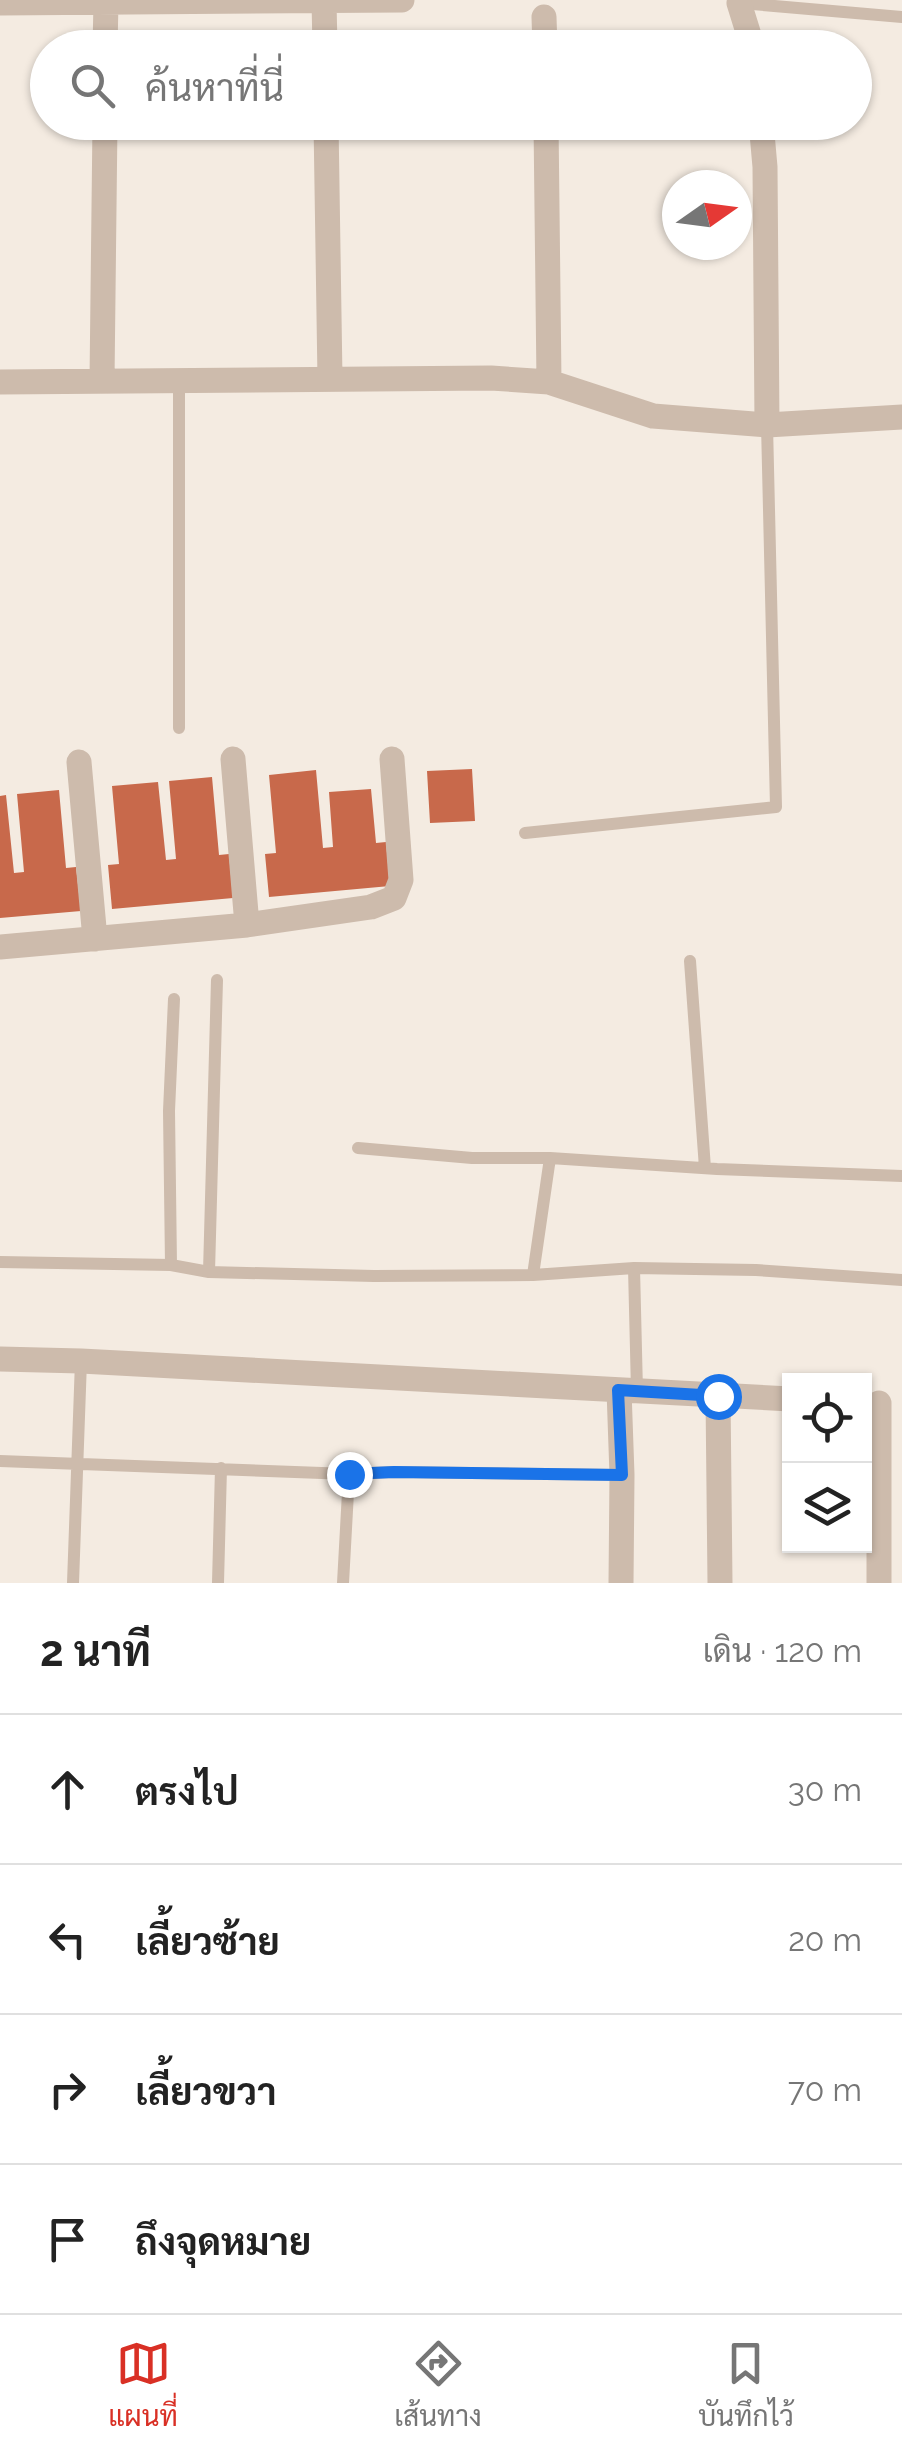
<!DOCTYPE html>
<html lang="th">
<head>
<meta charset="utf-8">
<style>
	body { margin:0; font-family:Raleway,Sarabun,sans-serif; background:#f6f6f6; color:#222 }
	.controls { position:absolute; right:30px; bottom:30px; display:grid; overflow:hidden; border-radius:0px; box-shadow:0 2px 8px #0004 }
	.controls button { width:90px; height:90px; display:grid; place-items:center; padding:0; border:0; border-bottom:2px solid #e0e0e0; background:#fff; color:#222; font:50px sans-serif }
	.compass { position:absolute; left:662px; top:170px; width:90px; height:90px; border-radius:50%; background:#fff; box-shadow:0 2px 8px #0004; rotate:76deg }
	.stop { position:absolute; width:30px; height:30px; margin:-22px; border:8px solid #1a73e8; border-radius:50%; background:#fff }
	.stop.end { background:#1a73e8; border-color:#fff; box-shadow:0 2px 10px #0008 }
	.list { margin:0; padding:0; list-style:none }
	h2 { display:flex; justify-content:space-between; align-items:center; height:130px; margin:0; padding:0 40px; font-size:42px }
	h2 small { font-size:32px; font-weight:400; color:#767676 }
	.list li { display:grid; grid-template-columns:65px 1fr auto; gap:30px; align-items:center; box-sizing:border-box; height:150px; padding:0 40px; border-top:2px solid #e0e0e0 }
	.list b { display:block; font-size:38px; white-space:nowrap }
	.list em { font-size:32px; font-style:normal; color:#767676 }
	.icon { flex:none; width:55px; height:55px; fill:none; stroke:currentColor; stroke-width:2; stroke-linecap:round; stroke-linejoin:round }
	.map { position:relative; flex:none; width:902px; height:1583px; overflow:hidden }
	.search { position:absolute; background:#fff; box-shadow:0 2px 8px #0004; left:30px; right:30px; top:30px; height:110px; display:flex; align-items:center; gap:25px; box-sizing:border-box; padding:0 35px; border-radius:55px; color:#767676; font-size:38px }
	.sheet { height:730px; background:#fff }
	nav { display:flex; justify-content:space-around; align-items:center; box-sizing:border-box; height:140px; border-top:2px solid #e0e0e0; background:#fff; font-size:28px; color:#767676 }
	nav a { display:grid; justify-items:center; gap:5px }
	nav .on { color:#d93025 }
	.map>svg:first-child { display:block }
	.building { fill:#c8694b }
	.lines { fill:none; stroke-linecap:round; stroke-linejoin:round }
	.lane { stroke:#cdbbac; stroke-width:12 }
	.street { stroke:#cdbbac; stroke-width:25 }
	.route { stroke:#1a73e8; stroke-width:12 }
</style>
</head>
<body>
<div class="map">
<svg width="902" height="1583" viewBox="0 0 902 1583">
	<rect width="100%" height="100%" fill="#f4ebe1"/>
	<path class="building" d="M472,769L475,821L430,823L427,771Z
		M316,770L323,848L333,847L329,792L371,789L376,843L386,842L390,886L269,897L265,854L276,853L269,775Z
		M212,777L219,855L229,854L233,898L112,909L108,865L119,864L112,786L158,782L166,860L176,859L169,781Z
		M59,790L66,868L76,867L81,911L0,918V796L6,795L14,873L24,872L17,794Z"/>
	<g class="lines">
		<path class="lane" d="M740,3L902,17
			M179,728V381
			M525,833L776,807L767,425
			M690,961L705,1168
			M358,1148L472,1158H550
			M0,1262L171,1265L209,1272L374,1276L533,1275L634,1268L756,1270L902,1280
			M171,1265L169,1111L174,999
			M634,1268L637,1391
			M209,1272L217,980
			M533,1275L550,1158L717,1169L902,1176
			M0,1461L349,1474L394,1472L622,1475
			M73,1583L81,1361
			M218,1583L221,1468
			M343,1583L349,1474"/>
		<path class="street" d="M324,1L325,48
			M0,3L402,0
			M739,3L753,48
			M544,17L545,48
			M105,48L106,2
			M326,122L330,379
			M546,122L549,382
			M761,122L765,167L767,425
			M102,381L105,122
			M0,382L491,378L549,382L653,416L767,425L902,417
			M233,759L247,925
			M79,762L95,939
			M0,947L247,925L371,907L394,898L401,880L392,759
			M0,1359L81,1361L790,1399
			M619,1390L622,1475L621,1583
			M718,1396L720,1583
			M879,1583V1403"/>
	</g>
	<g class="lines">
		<path class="route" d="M349,1474L394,1472L622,1475L618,1390L718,1396"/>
	</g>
</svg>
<div class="controls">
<button><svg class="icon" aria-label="locate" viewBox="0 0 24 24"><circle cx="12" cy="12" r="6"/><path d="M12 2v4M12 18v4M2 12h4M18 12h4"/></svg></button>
<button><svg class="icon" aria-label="layers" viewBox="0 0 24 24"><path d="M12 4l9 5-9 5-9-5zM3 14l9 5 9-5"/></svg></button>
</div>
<svg class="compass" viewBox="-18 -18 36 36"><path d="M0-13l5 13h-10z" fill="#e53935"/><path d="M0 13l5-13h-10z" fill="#767676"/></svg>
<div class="stop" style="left:718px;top:1396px"></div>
<div class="stop end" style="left:349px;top:1474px"></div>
<div class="search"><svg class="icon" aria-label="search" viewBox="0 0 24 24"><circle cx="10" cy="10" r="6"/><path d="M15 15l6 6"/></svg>ค้นหาที่นี่</div>
</div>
<section class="sheet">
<h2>2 นาที<small>เดิน · 120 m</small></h2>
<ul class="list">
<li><svg class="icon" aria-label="ahead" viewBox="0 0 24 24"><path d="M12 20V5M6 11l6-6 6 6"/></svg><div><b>ตรงไป</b></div><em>30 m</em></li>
<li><svg class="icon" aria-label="left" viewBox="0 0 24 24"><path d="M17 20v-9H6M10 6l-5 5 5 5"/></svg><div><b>เลี้ยวซ้าย</b></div><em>20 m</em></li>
<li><svg class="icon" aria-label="right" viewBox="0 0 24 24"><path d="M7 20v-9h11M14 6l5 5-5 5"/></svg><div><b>เลี้ยวขวา</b></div><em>70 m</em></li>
<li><svg class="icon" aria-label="arrive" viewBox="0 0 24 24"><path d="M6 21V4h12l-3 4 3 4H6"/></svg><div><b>ถึงจุดหมาย</b></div></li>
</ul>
</section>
<nav>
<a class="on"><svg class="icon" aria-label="map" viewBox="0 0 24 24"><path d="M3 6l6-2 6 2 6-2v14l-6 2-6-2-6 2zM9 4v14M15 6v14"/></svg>แผนที่</a>
<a><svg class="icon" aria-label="directions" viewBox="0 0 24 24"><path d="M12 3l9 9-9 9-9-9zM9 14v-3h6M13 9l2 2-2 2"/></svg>เส้นทาง</a>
<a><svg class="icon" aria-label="saved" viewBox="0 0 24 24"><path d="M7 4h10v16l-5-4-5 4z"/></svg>บันทึกไว้</a>
</nav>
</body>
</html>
